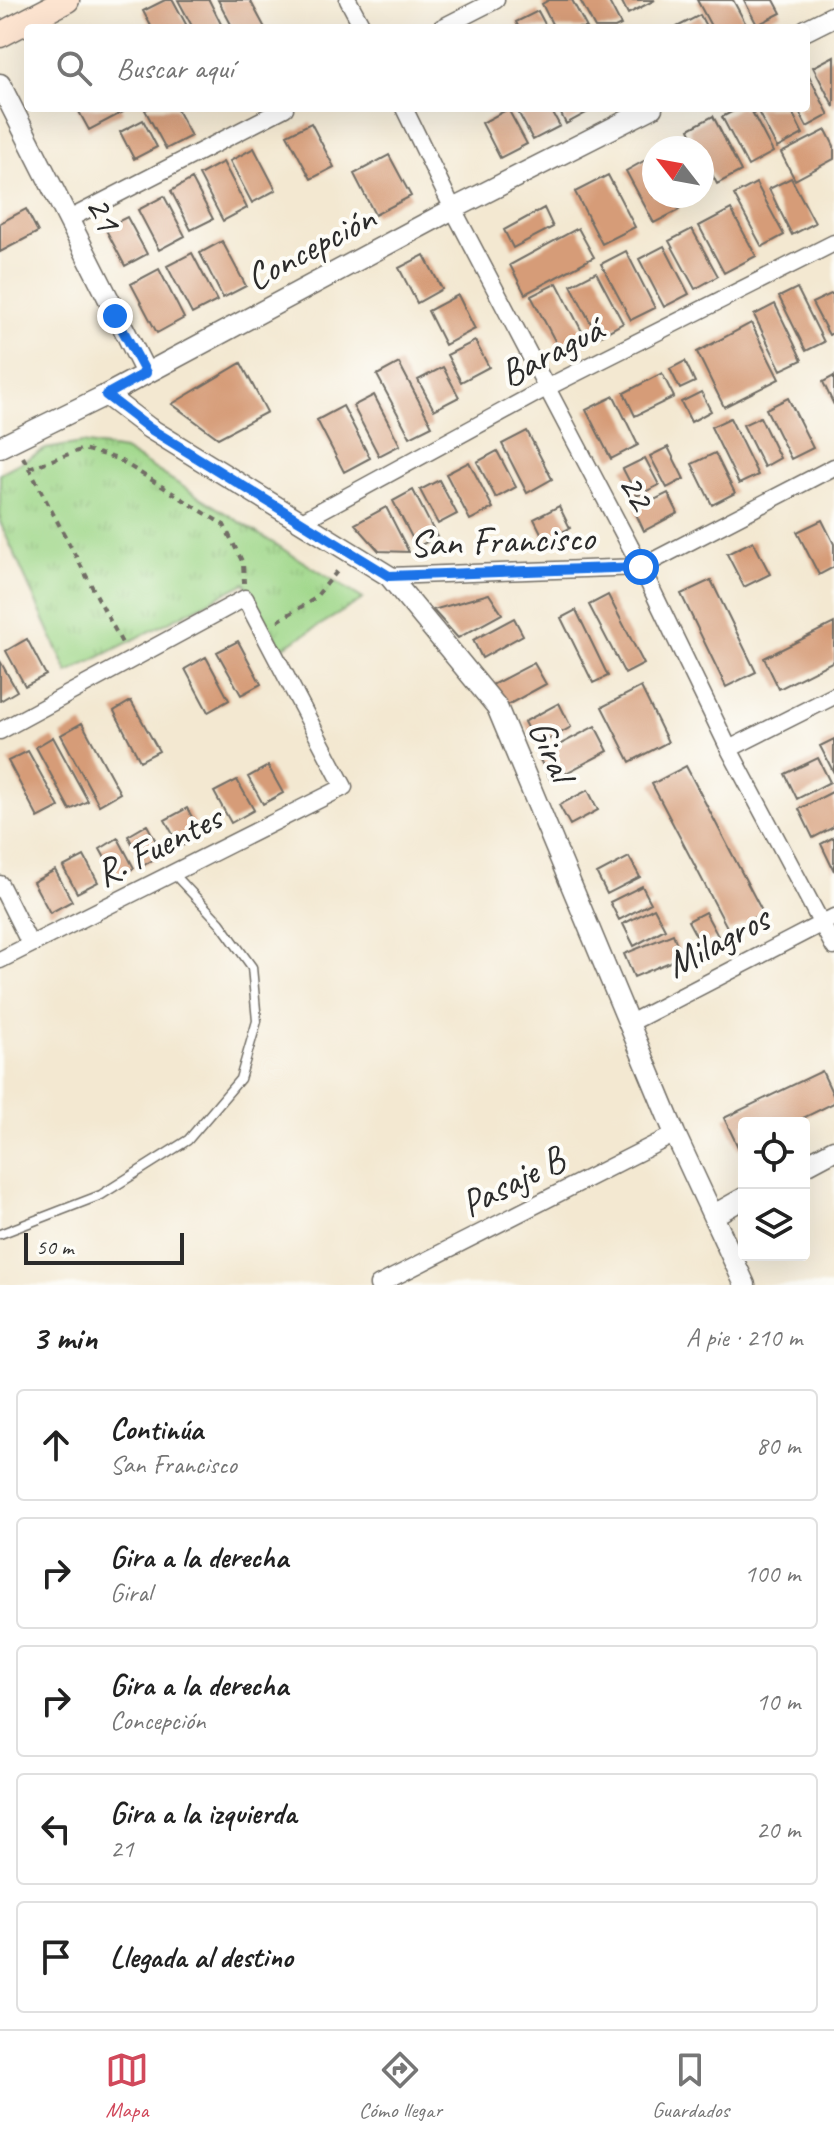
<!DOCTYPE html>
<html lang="es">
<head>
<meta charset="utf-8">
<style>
	body { margin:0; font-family:Caveat,sans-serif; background:#f2f2f2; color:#222 }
	.controls { position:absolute; right:24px; bottom:24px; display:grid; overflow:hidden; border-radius:8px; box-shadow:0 8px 32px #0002 }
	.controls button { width:72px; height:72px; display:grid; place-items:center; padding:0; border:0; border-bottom:2px solid #e0e0e0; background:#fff; color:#222; font:40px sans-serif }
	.compass { position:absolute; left:642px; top:136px; width:72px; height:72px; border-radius:50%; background:#fff; box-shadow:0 8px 32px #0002; rotate:301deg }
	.scale { position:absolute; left:24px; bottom:20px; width:160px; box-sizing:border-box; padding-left:8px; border:4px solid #2b2b2b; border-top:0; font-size:22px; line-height:28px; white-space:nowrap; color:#2b2b2b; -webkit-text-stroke:6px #fdfcf7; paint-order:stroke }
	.stop { position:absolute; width:24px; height:24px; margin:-18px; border:6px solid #1a73e8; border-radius:50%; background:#fff }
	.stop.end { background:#1a73e8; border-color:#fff; box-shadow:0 2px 8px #0008 }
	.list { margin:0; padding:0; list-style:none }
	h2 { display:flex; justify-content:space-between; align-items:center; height:104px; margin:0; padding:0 32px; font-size:34px }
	h2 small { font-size:26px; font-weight:400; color:#767676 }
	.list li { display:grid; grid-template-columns:52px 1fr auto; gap:24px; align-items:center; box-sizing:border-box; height:112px; margin:0 16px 16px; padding:0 16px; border:2px solid #e0e0e0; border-radius:8px }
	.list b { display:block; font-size:30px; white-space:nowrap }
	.list p { margin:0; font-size:26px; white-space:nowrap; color:#767676 }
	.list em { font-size:26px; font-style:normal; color:#767676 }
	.icon { flex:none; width:44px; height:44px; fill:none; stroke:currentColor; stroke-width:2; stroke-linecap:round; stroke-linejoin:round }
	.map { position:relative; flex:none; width:834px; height:1285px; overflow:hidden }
	.search { position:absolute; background:#fff; box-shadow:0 8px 32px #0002; left:24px; right:24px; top:24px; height:88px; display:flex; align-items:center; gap:20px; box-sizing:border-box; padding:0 28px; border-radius:8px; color:#767676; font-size:30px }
	.sheet { height:744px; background:#fff }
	nav { display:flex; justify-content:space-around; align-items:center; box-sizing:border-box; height:112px; border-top:2px solid #e0e0e0; background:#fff; font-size:22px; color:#767676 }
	nav a { display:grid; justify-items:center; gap:4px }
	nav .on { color:#d1495b }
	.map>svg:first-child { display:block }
	.park { fill:url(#park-tufts); stroke:#65815a; stroke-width:2 }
	.building { fill:#d69c78 }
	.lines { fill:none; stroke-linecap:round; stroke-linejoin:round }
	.service-casing { stroke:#716d65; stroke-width:11 }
	.minor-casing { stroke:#716d65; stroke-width:19 }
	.tertiary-casing { stroke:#716d65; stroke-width:23 }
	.secondary-casing { stroke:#716d65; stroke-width:27 }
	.path { stroke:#716d65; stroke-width:4; stroke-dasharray:6 6; stroke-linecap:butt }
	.service { stroke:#fff; stroke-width:8 }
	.minor { stroke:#fff; stroke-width:16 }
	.tertiary { stroke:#fff; stroke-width:20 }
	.secondary { stroke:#fde4d0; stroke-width:24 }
	.route { stroke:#1a73e8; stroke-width:10 }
	.labels { text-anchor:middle; stroke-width:8; stroke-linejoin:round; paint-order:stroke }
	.street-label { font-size:38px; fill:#2b2b2b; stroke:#fdfcf7 }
</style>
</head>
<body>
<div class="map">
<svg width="834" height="1285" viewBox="0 0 834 1285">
	<defs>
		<pattern id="park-tufts" width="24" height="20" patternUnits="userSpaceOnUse" patternTransform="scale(2)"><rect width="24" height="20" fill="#9fd789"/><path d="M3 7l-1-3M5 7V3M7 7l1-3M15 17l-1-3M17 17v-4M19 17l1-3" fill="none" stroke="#89b976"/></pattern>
	</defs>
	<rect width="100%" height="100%" fill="#fdfcf7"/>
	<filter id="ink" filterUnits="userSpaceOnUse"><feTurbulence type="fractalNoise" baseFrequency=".0125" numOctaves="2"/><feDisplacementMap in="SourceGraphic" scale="16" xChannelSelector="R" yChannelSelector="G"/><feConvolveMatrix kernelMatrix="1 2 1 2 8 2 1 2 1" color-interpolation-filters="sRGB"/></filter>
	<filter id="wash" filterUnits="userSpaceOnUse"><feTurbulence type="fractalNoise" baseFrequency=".006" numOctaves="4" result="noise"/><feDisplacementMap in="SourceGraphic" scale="32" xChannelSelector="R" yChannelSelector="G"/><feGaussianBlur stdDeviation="1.8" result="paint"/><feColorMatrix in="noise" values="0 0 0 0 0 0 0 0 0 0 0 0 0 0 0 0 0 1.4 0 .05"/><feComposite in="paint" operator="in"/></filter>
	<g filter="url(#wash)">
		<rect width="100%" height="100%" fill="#f3e8d1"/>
		<path class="park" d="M82,443L124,450L363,599L282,648L245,583L68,673L0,522V473L46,449Z"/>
		<g id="blocks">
			<path class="building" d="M165,0H173L188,28H152L143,11Z
				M178,0H209L223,28H193Z
				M218,0H250L265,28H233Z
				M549,0H572L587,28H554L542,4Z
				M580,0H608L621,25L615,28H595Z
				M621,0H655L628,14Z
				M697,0H733L748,28H712Z
				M744,0H774L781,13L757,25Z
				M538,11L547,28H519L516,22Z
				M700,15L707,28H675Z
				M834,56V107L813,67Z
				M806,70L829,115L807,127L797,108H806Z
				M77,108H121L123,112L89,130Z
				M149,108H176L191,136L166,149L145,110Z
				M516,108H550L560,126L533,140Z
				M558,108H588L590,111L566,124Z
				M739,108H750L773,152L748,166L722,117Z
				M756,108H790L803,134L777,148Z
				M508,109L527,144L500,158L482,123Z
				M713,116L741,171L717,184L702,155V148H698L689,129Z
				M143,120L157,147L134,159L120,132Z
				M311,123L334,167L311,179L287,135Z
				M826,130L834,146V159L795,180L781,153Z
				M254,148L276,190L252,203L230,161Z
				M389,155L411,196L375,215L354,174Z
				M651,157L654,162V196H672L679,210L654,223L626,171Z
				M223,162L247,208L223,221L199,175Z
				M608,175L635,227L602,244L575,192Z
				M791,178L815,223L792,235L769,189Z
				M192,179L213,219L191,230L171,191Z
				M756,183L784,235L762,247L734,195Z
				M164,196L185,236L159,250L138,210Z
				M544,208L553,227L513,248L504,230Z
				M26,209L38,232L0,252V223Z
				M731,209L756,256L724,273L699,226Z
				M127,217L147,254L125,266L105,228Z
				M578,228L594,257L525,294L510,265Z
				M692,229L718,276L695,289L669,241Z
				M222,241L246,286L223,298L200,253Z
				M664,246L689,294L664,307L639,259Z
				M626,251L655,308L631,320L601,264Z
				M192,253L217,301L192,314L167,266Z
				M424,255L442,289L417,303L399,268Z
				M159,269L184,318L157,333L131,284Z
				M596,272L623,323L598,337L571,285Z
				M557,283L588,343L563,356L531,296Z
				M797,288L824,342L806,351L779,297Z
				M833,293L834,332L829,335L812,303Z
				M458,295L475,329L445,345L428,311Z
				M775,304L802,360L781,370L754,315Z
				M751,323L779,379L724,407L697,352Z
				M475,341L489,367L461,382L447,355Z
				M685,361L695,382L680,389L670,369Z
				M241,363L267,412L218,438L172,404Z
				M399,363L432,426L410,437L377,375Z
				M443,367L459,397L434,410L418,380Z
				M662,373L674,397L635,416L624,393Z
				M834,376V405L823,382Z
				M701,392L711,411L691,422L681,402Z
				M374,395L400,445L379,456L353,406Z
				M614,396L638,445L611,459L586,410Z
				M788,398L813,448L791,459L766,409Z
				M343,406L370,458L344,472L317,420Z
				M760,417L780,458L764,467L743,425Z
				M730,418L758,475L739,484L711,427Z
				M527,431L552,479L527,493L502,444Z
				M668,447L684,479L667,488L650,456Z
				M497,451L516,487L496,498L477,462Z
				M715,453L735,493L712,505L692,464Z
				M645,458L659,485L637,496L623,469Z
				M469,462L493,508L470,520L446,474Z
				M439,480L457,514L438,524L420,490Z
				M413,490L437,537L417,547L393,501Z
				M668,493L678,513L644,531L634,510Z
				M559,506L570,528L545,541L534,519Z
				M386,507L409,552L379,551L355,524Z
				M822,520L834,544V567L819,575L797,532Z
				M753,541L770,574L744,587L727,554Z
				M711,580L756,672L726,687L681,594Z
				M489,594L502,614L458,638L433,610Z
				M608,595L644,664L625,674L589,605Z
				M576,610L608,676L593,683L561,618Z
				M514,618L523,635L482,658L473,640Z
				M834,623V661L779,689L764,658Z
				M27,639L46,675L25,686L6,651Z
				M238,641L261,684L241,695L217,652Z
				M206,657L229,700L208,712L185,669Z
				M0,661L17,691L0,701Z
				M534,663L546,684L504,707L492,685Z
				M641,687L668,742L630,762L602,707Z
				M131,701L159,751L140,761L114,711Z
				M559,703L571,727L537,746L524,722Z
				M82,723L120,793L99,805L61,735Z
				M595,726L608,751L551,781L538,756Z
				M53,737L88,801L70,810L36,747Z
				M834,739V773L820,746Z
				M28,751L59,807L38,818L8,761Z
				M818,758L830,782L797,799L785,774Z
				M268,766L283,793L263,804L248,777Z
				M686,766L763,913L729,931L652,784Z
				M237,780L254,810L231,823L214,792Z
				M588,790L598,810L570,825L559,805Z
				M834,791V827L813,838L799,809Z
				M187,808L202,835L180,847L165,820Z
				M147,825L163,854L144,865L128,836Z
				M834,837V871L821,844Z
				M118,838L134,868L116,878L100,849Z
				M84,856L98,882L77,893L63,867Z
				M629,857L640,877L607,894L597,874Z
				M55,870L72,901L50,913L33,882Z
				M642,886L651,903L619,920L610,902Z
				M654,908L665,929L634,946L623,924Z
				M705,912L718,936L701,945L688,921Z
				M673,934L682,957L634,977L624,954Z
				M822,1071L834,1097V1103L793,1123H744V1146L739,1149L724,1118Z"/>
		</g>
	</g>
	<g filter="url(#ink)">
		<use href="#blocks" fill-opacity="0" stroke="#716d65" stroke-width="2"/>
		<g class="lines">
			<defs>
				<path id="service" d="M0,1234L101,1195L188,1140L240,1079L257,1021L252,967L220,923L173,873"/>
				<path id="minor" d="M348,0L363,28
					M441,28L496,0
					M404,108L453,209L641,567L729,749L834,947
					M69,219L285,108
					M300,522L546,388L834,243
					M389,576L641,567L834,467
					M0,731L245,598L344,787L0,960
					M729,749L834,696
					M0,884L30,944
					M630,1023L834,917
					M378,1285L675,1134"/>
				<path id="tertiary" d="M806,30L834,16
					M0,84L146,373
					M106,395L149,428L389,576L497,707L675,1134L745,1285
					M0,447L106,395L453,209L652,108
					M804,1166L834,1150
					M714,1215L744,1198"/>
				<path id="secondary" d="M0,35L67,0"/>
			</defs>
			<use href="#service" class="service-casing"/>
			<use href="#minor" class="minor-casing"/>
			<use href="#tertiary" class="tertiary-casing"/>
			<use href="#secondary" class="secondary-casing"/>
			<path class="path" d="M23,457L122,643
				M29,468L83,449L118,459L224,525L243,563L244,583
				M278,621L314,599L340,568"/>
			<use href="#service" class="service"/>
			<use href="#minor" class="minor"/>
			<use href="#tertiary" class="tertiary"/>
			<use href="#secondary" class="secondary"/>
		</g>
	</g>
	<g class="lines" filter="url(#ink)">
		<path class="route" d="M115,316L146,373L106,395L149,428L389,576L641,567"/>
	</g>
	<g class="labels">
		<g class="street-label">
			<text transform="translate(104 213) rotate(64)" y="13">21</text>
			<text transform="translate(310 247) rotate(-28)" y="13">Concepción</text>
			<text transform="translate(551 351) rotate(-27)" y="13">Baraguá</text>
			<text transform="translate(637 491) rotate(62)" y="13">22</text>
			<text transform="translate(502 540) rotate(-2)" y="13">San Francisco</text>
			<text transform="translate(552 750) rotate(67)" y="13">Giral</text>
			<text transform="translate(158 845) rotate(-27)" y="13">R. Fuentes</text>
			<text transform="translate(717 941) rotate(-28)" y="13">Milagros</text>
			<text transform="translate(512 1181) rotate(-27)" y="13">Pasaje B</text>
		</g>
	</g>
</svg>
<div class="controls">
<button><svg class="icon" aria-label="locate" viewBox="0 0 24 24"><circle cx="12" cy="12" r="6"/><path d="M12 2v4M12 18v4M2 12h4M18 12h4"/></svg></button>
<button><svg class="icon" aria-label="layers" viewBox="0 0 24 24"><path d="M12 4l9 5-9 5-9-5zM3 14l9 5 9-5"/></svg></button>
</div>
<svg class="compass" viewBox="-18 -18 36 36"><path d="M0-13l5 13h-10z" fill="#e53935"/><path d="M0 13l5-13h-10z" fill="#767676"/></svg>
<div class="scale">50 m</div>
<div class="stop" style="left:641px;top:567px"></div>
<div class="stop end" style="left:115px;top:316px"></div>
<div class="search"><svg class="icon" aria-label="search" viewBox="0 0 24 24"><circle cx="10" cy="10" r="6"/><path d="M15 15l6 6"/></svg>Buscar aquí</div>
</div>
<section class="sheet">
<h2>3 min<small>A pie · 210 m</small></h2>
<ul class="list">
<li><svg class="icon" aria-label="ahead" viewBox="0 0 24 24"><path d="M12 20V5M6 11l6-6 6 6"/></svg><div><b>Continúa</b><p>San Francisco</p></div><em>80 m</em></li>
<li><svg class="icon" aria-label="right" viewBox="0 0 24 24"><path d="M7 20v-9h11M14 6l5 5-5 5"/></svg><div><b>Gira a la derecha</b><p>Giral</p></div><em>100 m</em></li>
<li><svg class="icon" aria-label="right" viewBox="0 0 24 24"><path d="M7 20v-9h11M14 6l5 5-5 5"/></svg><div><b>Gira a la derecha</b><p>Concepción</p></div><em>10 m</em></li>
<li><svg class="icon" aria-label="left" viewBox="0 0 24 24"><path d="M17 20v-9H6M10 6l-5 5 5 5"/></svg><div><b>Gira a la izquierda</b><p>21</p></div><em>20 m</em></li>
<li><svg class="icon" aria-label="arrive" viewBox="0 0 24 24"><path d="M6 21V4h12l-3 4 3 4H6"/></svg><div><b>Llegada al destino</b></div></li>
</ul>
</section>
<nav>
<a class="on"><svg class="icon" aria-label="map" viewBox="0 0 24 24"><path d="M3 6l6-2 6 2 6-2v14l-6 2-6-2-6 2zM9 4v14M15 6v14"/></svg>Mapa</a>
<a><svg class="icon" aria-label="directions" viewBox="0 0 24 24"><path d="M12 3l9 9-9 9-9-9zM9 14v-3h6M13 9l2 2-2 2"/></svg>Cómo llegar</a>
<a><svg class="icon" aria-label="saved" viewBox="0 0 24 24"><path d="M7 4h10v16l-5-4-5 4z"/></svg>Guardados</a>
</nav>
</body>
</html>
